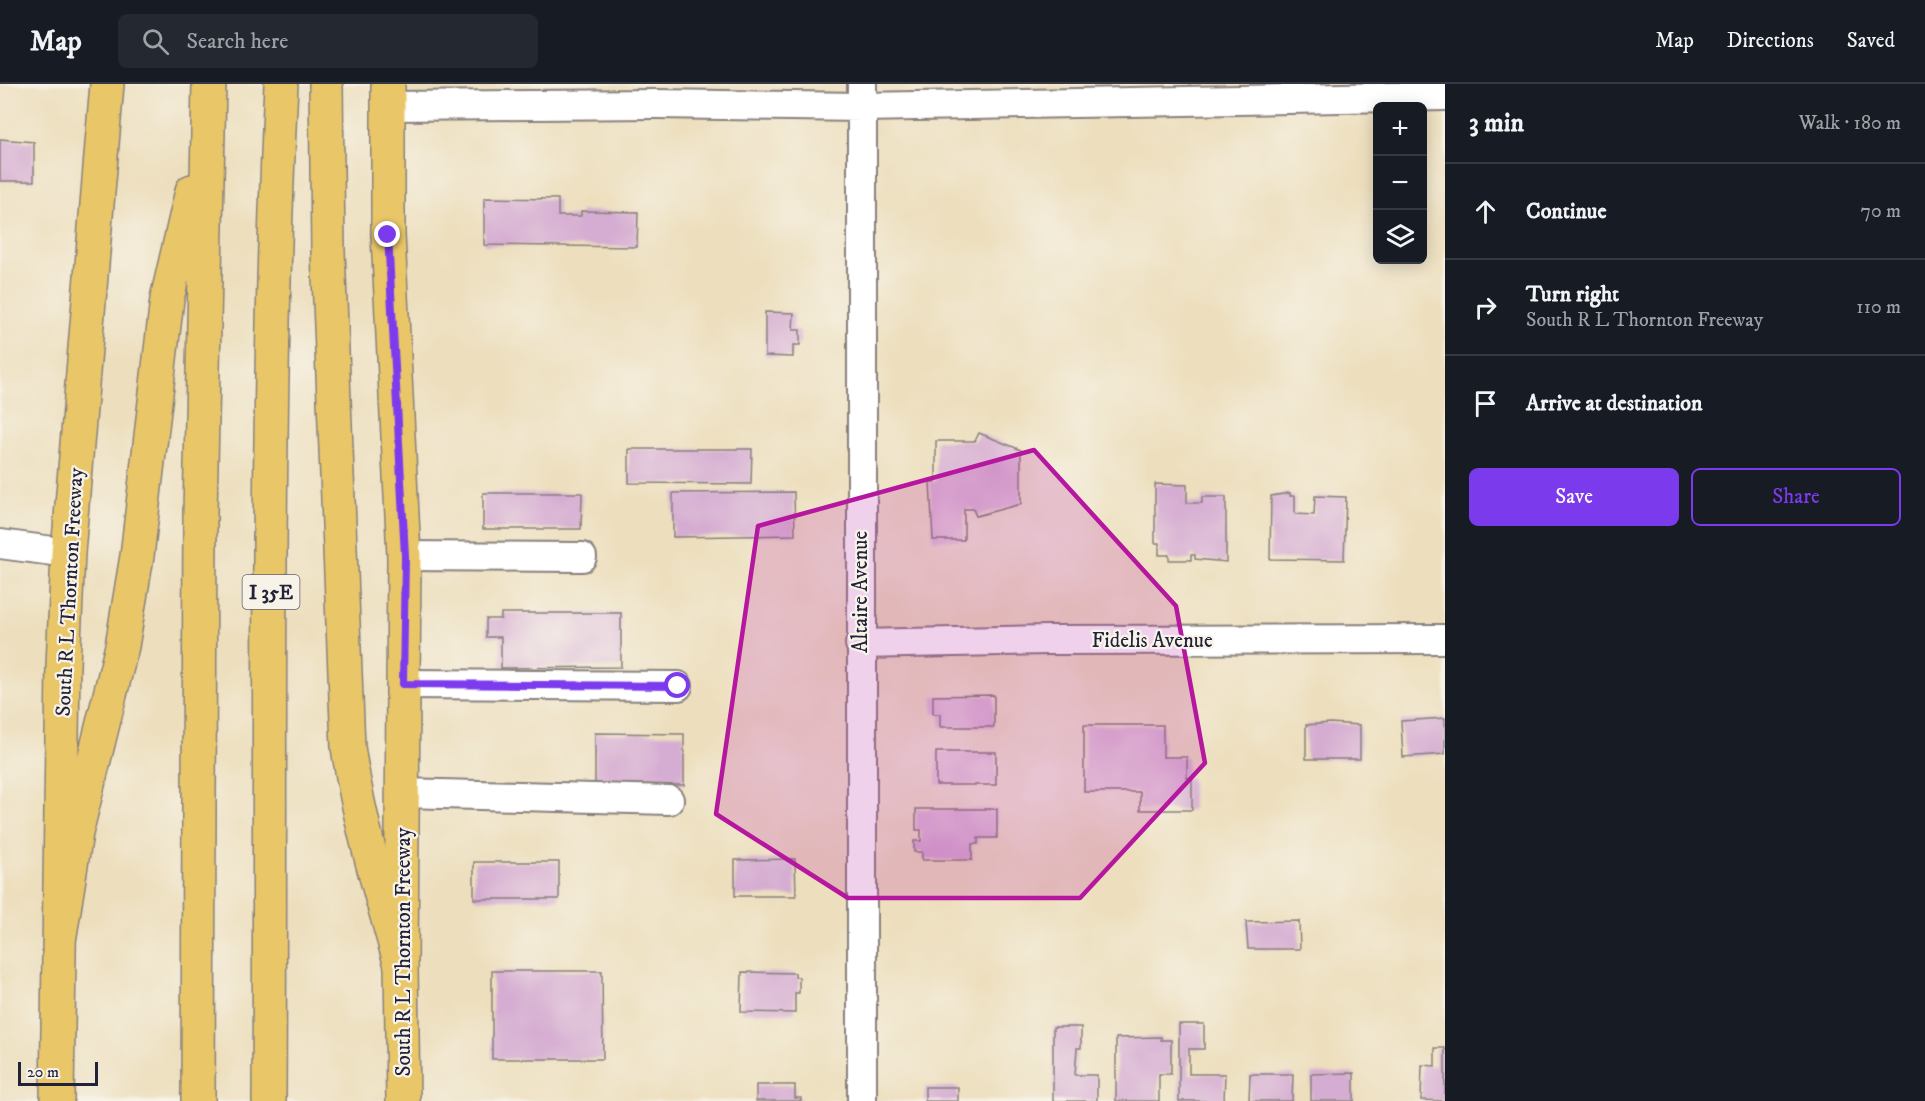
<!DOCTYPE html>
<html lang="en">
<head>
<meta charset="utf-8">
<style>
	body { margin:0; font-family:"IM FELL DW Pica",serif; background:#242831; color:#f1f3f6 }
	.controls { position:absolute; right:18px; top:18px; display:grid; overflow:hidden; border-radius:9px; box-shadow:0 3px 15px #0003 }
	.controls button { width:54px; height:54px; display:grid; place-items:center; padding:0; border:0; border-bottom:2px solid #363941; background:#171b24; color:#f1f3f6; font:30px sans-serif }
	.scale { position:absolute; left:18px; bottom:15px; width:80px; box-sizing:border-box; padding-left:6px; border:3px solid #22223b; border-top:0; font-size:16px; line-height:21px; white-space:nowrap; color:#22223b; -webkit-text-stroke:4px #f7f3e8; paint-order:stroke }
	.stop { position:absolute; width:18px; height:18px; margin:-14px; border:4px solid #7c3aed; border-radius:50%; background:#fff }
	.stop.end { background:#7c3aed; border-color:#fff; box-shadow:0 2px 6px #0008 }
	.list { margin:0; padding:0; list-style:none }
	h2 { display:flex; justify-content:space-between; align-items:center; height:78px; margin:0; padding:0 24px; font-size:26px }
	h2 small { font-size:20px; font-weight:400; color:#9ea1a6 }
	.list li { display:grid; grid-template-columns:39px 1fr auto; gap:18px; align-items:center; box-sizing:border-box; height:96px; padding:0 24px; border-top:2px solid #363941 }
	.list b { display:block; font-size:22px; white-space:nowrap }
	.list p { margin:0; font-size:20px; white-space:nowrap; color:#9ea1a6 }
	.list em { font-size:20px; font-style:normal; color:#9ea1a6 }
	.actions { display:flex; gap:12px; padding:18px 24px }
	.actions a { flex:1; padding:14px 0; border:2px solid #7c3aed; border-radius:9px; text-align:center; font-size:21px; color:#7c3aed }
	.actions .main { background:#7c3aed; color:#fff }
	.icon { flex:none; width:33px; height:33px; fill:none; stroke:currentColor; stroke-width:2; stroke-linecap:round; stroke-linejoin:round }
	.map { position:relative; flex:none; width:1445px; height:1017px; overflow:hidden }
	header { display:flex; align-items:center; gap:36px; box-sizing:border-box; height:84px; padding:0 30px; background:#171b24; border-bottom:2px solid #363941 }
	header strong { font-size:28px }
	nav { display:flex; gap:33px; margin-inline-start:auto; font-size:21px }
	.search { width:420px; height:54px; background:#242831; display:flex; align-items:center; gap:15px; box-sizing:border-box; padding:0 21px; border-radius:9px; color:#9ea1a6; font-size:22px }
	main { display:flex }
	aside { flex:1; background:#171b24 }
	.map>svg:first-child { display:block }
	.building { fill:#d6add2 }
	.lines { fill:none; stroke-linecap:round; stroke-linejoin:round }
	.minor-casing { stroke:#88807c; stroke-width:32 }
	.major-casing { stroke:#88807c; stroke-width:36 }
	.highway-casing { stroke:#88807c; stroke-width:36 }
	.minor { stroke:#fff; stroke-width:28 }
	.major { stroke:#e9c769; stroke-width:33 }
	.highway { stroke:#e9c769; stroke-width:33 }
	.route { stroke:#7c3aed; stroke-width:8 }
	.marked { fill:#b5179e; fill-opacity:0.2; stroke:#b5179e; stroke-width:4.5; stroke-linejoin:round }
	.labels { text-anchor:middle; stroke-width:4.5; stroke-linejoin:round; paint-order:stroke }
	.shield { fill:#f7f3e8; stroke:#62616f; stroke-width:1.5 }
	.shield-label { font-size:20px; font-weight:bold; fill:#22223b }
	.street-label { font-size:21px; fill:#22223b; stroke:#f7f3e8 }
</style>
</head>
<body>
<header>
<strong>Map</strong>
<div class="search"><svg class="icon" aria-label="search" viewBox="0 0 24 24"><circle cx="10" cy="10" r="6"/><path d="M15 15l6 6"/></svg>Search here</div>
<nav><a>Map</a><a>Directions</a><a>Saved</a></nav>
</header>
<main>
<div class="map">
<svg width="1445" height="1017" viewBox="0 0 1445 1017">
	<rect width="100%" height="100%" fill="#f7f3e8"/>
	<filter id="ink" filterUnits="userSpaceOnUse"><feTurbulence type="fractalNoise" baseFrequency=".0167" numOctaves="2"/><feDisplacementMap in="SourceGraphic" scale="12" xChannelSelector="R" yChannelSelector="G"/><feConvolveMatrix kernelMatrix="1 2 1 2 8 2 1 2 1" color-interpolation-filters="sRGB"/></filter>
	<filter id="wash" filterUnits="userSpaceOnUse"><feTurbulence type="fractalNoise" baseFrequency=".008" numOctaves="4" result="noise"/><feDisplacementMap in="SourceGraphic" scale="24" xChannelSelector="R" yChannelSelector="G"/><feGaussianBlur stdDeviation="1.35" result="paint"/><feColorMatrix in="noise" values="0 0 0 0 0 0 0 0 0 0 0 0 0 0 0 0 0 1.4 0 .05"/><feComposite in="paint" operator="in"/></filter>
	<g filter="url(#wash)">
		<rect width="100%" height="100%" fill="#eddfbe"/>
		<g id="blocks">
			<path class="building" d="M0,55L34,58V97H0Z
				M484,114L558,115V132H581V127L638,128L637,163L484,161Z
				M765,228L794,229L793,246H800V261H793V273L765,272Z
				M979,349L1021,366V420L976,432L973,425H964V456H933L930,398H936V357H975Z
				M629,365H752L751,400L629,399Z
				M1155,400L1187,401V419H1202V413H1226V478L1195,475V471H1191V476H1169V471H1159V459H1155Z
				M794,408L795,451L673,453V409Z
				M483,409H582L581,445H483Z
				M1290,409V412H1295V430L1314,431L1315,412L1346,413L1344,476L1270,475L1271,412Z
				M501,529H621V583L501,584V553H486V535H501Z
				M994,611V643H940V630H933V612Z
				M1445,634V670L1403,673L1401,637Z
				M1330,639L1360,641V675H1306V641Z
				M1084,641H1163V673H1187V694H1192V726H1140V708H1084Z
				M595,649L684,650V701L595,700Z
				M936,668H996V701H936Z
				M916,725H997V754H978V760H972V776H922V768H914V757H921V746H916Z
				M795,775L796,812H735V776Z
				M474,778H559V815H474Z
				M1299,837L1300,865H1248L1246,838Z
				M492,887H602L603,975H492Z
				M742,888L795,889V893H799V909H795V929L741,928Z
				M1179,940H1204V965H1189V990H1225L1224,1017H1179Z
				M1053,943H1081V964H1077L1075,991H1097V1017H1053Z
				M1161,953V956H1171V990H1159V1017H1116V954Z
				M1435,964H1445V1017L1421,1016L1422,981L1435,982Z
				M1354,989V1017H1311V990Z
				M1250,990H1293L1292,1017H1249Z
				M756,1001H795V1014H801V1017H756Z
				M925,1003H958V1017H925Z"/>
		</g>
	</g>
	<g filter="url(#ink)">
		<use href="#blocks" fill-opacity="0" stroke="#88807c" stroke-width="1.5"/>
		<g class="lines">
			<defs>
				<path id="minor" d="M387,22L656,20L862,23L1445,12
					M0,460L68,469
					M404,472L582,473
					M860,560L1048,556L1445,555
					M403,600L678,602
					M403,709L669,716
					M862,1017V0"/>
				<path id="major" d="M388,0V151L404,472L401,881L403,1017
					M57,1017L63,581L68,469L107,0"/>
				<path id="highway" d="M326,0L328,167L348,663C359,737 380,808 401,881
					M60,851L76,749L122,562L137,472L167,215L192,107
					M198,1017L200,430L209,0
					M269,1017C271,678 265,338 281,0"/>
			</defs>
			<use href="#minor" class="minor-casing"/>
			<use href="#major" class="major-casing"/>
			<use href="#highway" class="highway-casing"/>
			<use href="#minor" class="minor"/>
			<use href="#major" class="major"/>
			<use href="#highway" class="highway"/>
		</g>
	</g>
	<g class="lines" filter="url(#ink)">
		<path class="route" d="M388,151L405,472L403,600L678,602"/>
	</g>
	<path class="marked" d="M1034,366L1176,522L1205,679L1080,814H848L716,730L758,442Z"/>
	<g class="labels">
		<rect class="shield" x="242.5" y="491" width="57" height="34" rx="4.5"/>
		<g class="shield-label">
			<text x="271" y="515">I 35E</text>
		</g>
		<g class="street-label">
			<text transform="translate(69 508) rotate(-87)" y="7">South R L Thornton Freeway</text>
			<text transform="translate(860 508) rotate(-90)" y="7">Altaire Avenue</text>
			<text x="1152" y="563">Fidelis Avenue</text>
			<text transform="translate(403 868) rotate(-90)" y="7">South R L Thornton Freeway</text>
		</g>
	</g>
</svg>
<div class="controls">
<button>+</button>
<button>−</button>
<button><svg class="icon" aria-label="layers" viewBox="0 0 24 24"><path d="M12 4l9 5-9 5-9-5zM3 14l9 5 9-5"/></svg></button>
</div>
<div class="scale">20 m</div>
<div class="stop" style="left:678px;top:602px"></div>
<div class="stop end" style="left:388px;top:151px"></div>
</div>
<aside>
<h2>3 min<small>Walk · 180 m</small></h2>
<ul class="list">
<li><svg class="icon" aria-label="ahead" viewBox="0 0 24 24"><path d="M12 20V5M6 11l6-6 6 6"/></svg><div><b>Continue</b></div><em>70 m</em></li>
<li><svg class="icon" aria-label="right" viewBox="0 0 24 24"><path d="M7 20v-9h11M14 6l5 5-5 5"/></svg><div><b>Turn right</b><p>South R L Thornton Freeway</p></div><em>110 m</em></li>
<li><svg class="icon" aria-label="arrive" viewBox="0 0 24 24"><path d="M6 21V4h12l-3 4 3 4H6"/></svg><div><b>Arrive at destination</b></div></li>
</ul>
<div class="actions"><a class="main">Save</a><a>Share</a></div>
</aside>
</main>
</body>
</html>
